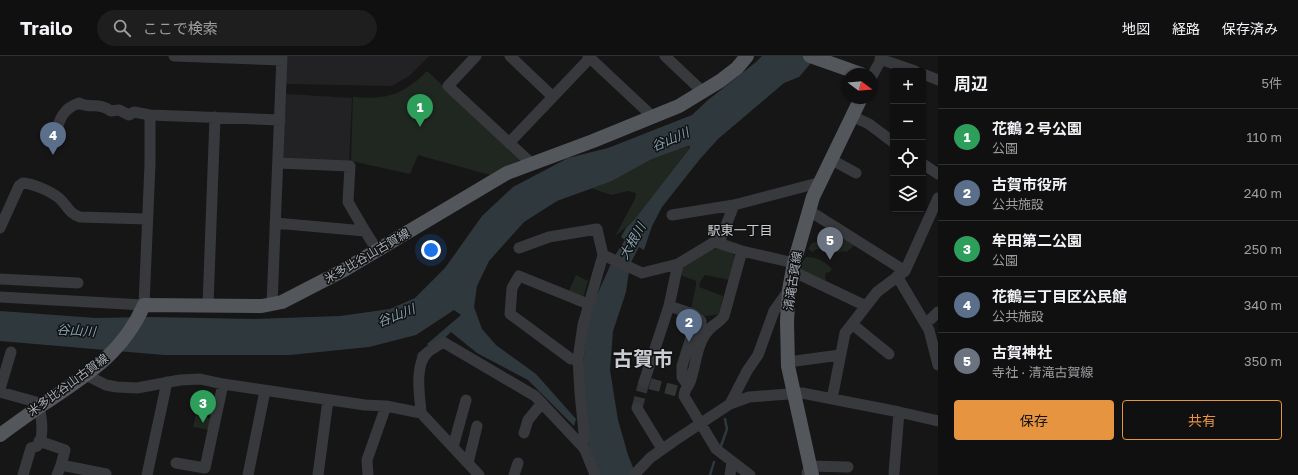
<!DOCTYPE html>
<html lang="ja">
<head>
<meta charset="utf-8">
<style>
	body { margin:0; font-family:"Golos Text","Noto Sans JP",sans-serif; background:#1e1e1f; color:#f1f3f6 }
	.controls { position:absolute; right:12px; top:12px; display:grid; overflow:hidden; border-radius:4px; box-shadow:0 1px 3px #0004 }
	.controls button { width:36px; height:36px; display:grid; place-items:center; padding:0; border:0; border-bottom:1px solid #303031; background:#101011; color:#f1f3f6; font:20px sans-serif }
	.compass { position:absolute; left:842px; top:12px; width:36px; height:36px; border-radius:50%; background:#101011; box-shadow:0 1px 3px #0004; rotate:106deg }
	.you { position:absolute; left:431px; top:194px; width:14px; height:14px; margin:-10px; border:3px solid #fff; border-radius:50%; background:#1a73e8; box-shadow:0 0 0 6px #1a73e833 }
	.badge { display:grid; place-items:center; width:26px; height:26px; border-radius:50%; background:#e6943f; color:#fff; font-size:13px; font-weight:700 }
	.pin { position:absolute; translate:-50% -33px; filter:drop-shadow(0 1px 2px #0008) }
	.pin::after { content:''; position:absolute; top:21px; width:14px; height:12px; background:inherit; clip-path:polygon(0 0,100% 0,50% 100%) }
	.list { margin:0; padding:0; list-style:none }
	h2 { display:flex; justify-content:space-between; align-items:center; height:52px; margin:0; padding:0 16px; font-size:17px }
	h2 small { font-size:13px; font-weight:400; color:#9c9d9f }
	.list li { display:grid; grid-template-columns:26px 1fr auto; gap:12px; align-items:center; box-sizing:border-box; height:56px; padding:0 16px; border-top:1px solid #303031 }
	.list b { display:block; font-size:15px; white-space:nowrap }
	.list p { margin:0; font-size:13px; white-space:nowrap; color:#9c9d9f }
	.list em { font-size:13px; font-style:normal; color:#9c9d9f }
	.actions { display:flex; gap:8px; padding:12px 16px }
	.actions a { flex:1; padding:9px 0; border:1px solid #e6943f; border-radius:4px; text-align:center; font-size:14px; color:#e6943f }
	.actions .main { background:#e6943f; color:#111 }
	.icon { flex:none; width:22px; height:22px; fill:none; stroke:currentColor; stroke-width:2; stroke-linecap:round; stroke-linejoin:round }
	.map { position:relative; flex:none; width:938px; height:419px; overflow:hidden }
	header { display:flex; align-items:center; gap:24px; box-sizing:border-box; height:56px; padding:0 20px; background:#101011; border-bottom:1px solid #303031 }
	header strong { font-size:19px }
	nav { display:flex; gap:22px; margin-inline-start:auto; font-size:14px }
	.search { width:280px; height:36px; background:#1e1e1f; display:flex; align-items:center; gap:10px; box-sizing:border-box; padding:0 14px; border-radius:22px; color:#9c9d9f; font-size:15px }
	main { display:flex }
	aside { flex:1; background:#101011 }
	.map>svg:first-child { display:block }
	.built { fill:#222224 }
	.green { fill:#202720 }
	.water { fill:#2f393d }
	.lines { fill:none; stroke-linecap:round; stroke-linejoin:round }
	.stream { stroke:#2f393d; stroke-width:2.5 }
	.minor-tunnel { stroke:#333537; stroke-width:11; stroke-dasharray:11 5.5; stroke-linecap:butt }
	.minor { stroke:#37393c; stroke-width:11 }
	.major { stroke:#53565b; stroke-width:14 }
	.labels { text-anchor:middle; stroke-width:3; stroke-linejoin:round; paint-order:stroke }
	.street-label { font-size:12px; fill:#a9afb7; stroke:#111112 }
	.water-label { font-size:13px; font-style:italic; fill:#82a1af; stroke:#111112 }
	.neighbourhood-label { font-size:13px; fill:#c9cdd3; stroke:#111112 }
	.town-label { font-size:20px; font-weight:bold; fill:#c9cdd3; stroke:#111112 }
</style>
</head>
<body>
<header>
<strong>Trailo</strong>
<div class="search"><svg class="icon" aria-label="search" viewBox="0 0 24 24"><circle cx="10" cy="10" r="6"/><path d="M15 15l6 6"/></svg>ここで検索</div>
<nav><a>地図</a><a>経路</a><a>保存済み</a></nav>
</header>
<main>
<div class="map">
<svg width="938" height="419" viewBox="0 0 938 419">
	<rect width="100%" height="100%" fill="#161617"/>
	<path class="built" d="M286,0H429L409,20L392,30L286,28Z
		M287,38L352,42L349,107L282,102L284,40Z"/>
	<path class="green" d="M427,15L522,103L490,119L418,99L410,118L351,105L353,41C387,44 403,39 427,15Z
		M688,90L690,92L635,164L615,180L635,143L636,137L628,135L611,139L591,132L612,125L652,103Z
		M838,178L855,189L846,196L844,195L832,198L820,193H816L813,196L808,193L812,187L823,185Z
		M720,192L734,199L735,204L730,224L705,219L701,224L699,231L723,240L719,258L701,261L691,253L696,229V225L680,219L682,208L713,193Z
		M806,201C815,200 826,206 832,213L830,216L826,217L825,221L826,224L823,226L799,214L802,206Z
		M576,219L588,225L583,242L568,237Z
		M196,359L213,363L210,374L193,371Z"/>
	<path class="water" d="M762,0H817L799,21L784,27L718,83L700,103L662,151L652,170L644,194L639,191L630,208L626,236L613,275L610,314L618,364L628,399L636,419H598L589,391L583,308L589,257L614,201L625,184L621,181L626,172L635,163L690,92V90H688L652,103L612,125L557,145L524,166L489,205L477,230L474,251L482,273L496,289L536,318L576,363L574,370L528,324L477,297L451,276L432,294L427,288L461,259L454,254L416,279L369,291L290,299H164L0,285V255L96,262L150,261L254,263L340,260L390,253L415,242L445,212L482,160L513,131L568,102L608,92L692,59L708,44L756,6Z"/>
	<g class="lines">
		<path class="stream" d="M418,302L419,298L424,294
			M721,390L727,373L725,363
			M710,419L714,406"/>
		<path class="minor-tunnel" d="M637,352L644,326L684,337"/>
		<path class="minor" d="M174,0L282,4
			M476,0L448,30L531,107
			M510,0L552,40
			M588,0L653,61
			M665,0L703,36
			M880,3L915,15
			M923,18L938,24
			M872,20L883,0
			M852,60L869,68L893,86
			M53,86C59,68 59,54 79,47C91,53 99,46 111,55L119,54L129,59L134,56L150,59L280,64
			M509,87L590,2
			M830,103L856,117
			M278,107L350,110L348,146L365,175
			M923,108L938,118
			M808,154L905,215
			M672,159L734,149L818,127
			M275,167L365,175L377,194
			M0,172L19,130L23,127C34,128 50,135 59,142C68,150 68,157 80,161L147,163
			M715,186L742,195L794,207
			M519,192L549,181L597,173L603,199L583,269L578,303L580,337L584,377L583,391
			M742,195L724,260C719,267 712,269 708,275C696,289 696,310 690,326C688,331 684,334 684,340L716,393L750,419
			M603,199L642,217L678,208L721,182L734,149
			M792,215L866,250
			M897,220L929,274L938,309
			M0,223L78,227
			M0,241L144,249L150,108V59
			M208,249L215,61
			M272,249L282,0
			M669,250L693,258L701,265V272
			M925,266L931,263L938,256
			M852,268L889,298
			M578,303H571L510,258L512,232L519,220L588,248
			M788,306L840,299
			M86,319L106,329L117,331L137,332L180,324L200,323L223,328L365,349L386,350L421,357L479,419
			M644,326L669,250L678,208
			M688,330L682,321V310L691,282L701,272L708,274
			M0,333L11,296
			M0,336L36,346C42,354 45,383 37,390C35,391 33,391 31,392L23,419
			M832,343L845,277L877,236L905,215L938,142
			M730,348L747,315L758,299L774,255L789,234
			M637,352L662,393
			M421,357C420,340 414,310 427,297C431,293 438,290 443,286L535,340L583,391L586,396L595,419
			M524,377L528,364L542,347
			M39,385L65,394L61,409L106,418L105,419
			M453,391L466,344
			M176,407L205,412L223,328
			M468,407L477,370
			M807,417L810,410L848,411
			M894,417L899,356
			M57,419L61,409
			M147,419L167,326
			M248,419L265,335
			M318,419L328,344
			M368,419L367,404L386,350
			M514,419L518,407
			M634,419L650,402L677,383L730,348L749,341L802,337L899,356L938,365
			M730,419L732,406"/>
		<path class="major" d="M810,0L861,18
			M0,379C15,368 30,357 45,347C87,319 123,297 144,249L262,250L282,246L344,214L507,117L593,85L679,50L720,25L737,12L747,0
			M812,419L788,310L787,265L789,234L794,207L813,141L861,42"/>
	</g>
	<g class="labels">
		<g class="street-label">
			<text transform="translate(367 200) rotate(-30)" y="4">米多比谷山古賀線</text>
			<text transform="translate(793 225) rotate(-81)" y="4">清滝古賀線</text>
			<text transform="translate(68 329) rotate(-36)" y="4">米多比谷山古賀線</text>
		</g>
		<g class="water-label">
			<text transform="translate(670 83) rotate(-23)" y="5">谷山川</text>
			<text transform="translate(632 185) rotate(-60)" y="5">大根川</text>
			<text transform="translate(396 259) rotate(-21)" y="5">谷山川</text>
			<text transform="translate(76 274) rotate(4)" y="5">谷山川</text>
		</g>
		<g class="neighbourhood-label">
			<text x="740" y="179">駅東一丁目</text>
		</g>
		<g class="town-label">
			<text x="643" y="310">古賀市</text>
		</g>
	</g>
</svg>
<div class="controls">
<button>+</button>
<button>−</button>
<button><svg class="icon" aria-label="locate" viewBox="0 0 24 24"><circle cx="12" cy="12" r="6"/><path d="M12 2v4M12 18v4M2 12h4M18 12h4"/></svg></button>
<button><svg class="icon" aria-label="layers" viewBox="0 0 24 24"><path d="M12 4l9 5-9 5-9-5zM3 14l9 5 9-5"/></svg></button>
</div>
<svg class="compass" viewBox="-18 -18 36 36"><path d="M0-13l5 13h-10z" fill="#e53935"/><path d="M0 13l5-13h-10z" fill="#9c9d9f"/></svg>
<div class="you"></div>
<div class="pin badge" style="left:420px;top:71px;background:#2e9e5b">1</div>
<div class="pin badge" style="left:689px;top:286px;background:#5c6f8a">2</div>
<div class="pin badge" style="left:203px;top:367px;background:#2e9e5b">3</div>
<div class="pin badge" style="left:53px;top:99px;background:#5c6f8a">4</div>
<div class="pin badge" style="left:830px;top:204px;background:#6b7280">5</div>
</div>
<aside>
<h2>周辺<small>5件</small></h2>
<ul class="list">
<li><span class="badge" style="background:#2e9e5b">1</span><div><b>花鶴２号公園</b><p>公園</p></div><em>110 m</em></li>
<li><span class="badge" style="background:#5c6f8a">2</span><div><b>古賀市役所</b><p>公共施設</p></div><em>240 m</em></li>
<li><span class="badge" style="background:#2e9e5b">3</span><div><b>牟田第二公園</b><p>公園</p></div><em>250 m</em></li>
<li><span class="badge" style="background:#5c6f8a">4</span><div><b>花鶴三丁目区公民館</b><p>公共施設</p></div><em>340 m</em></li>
<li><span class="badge" style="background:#6b7280">5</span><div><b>古賀神社</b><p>寺社 · 清滝古賀線</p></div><em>350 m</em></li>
</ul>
<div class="actions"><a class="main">保存</a><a>共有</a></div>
</aside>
</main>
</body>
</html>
